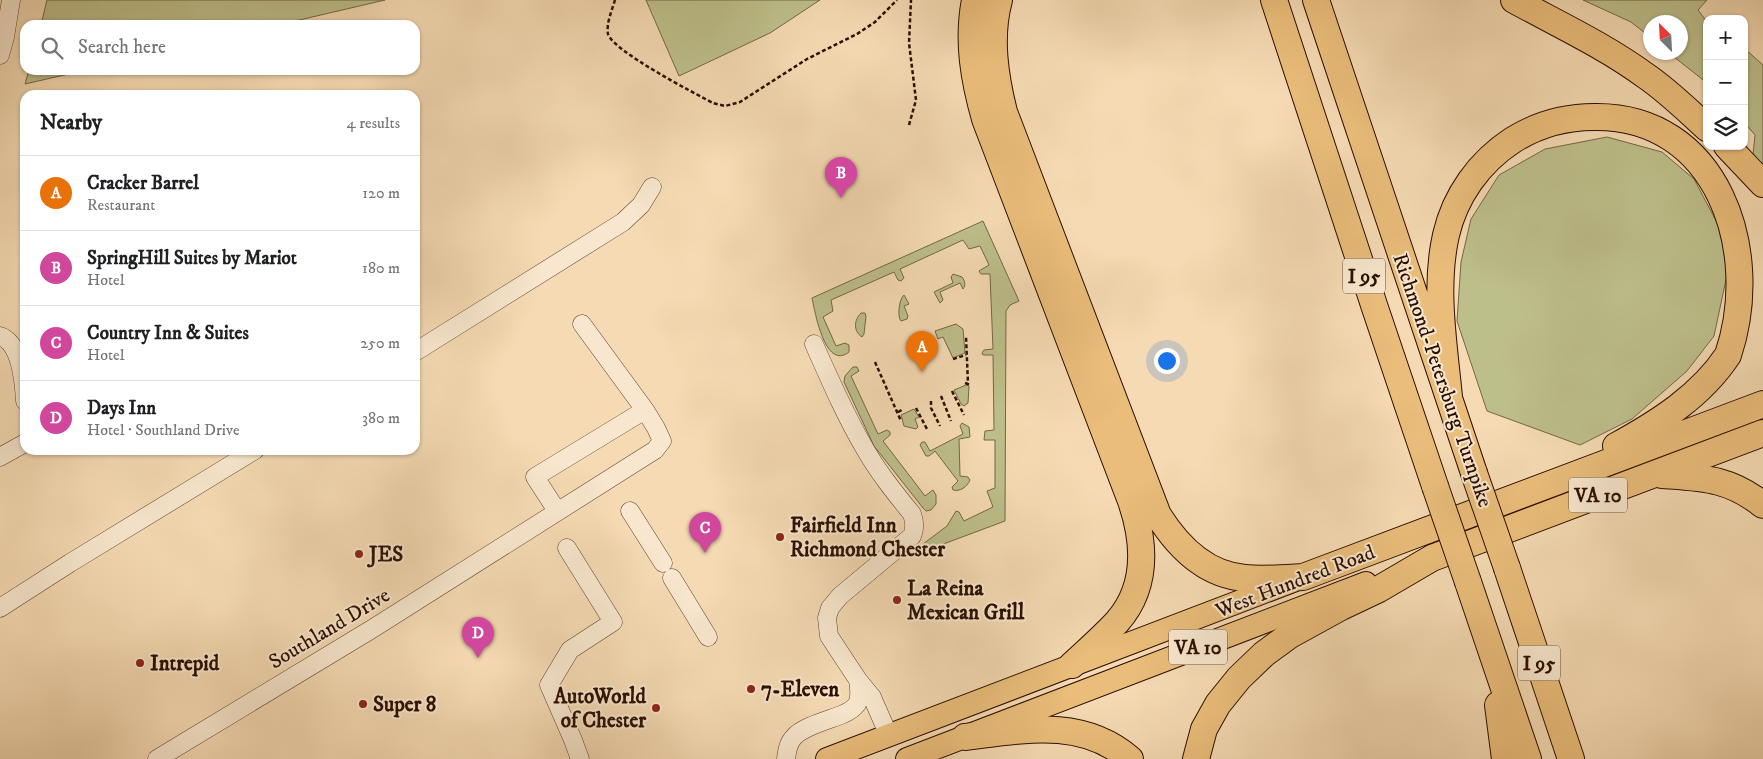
<!DOCTYPE html>
<html lang="en">
<head>
<meta charset="utf-8">
<style>
	body { margin:0; font-family:"IM FELL DW Pica",serif; background:#f6f6f6; color:#202124 }
	.controls { position:absolute; right:15px; top:15px; display:grid; overflow:hidden; border-radius:10px; box-shadow:0 1px 4px #0004 }
	.controls button { width:45px; height:45px; display:grid; place-items:center; padding:0; border:0; border-bottom:1px solid #e0e0e0; background:#fff; color:#202124; font:25px sans-serif }
	.compass { position:absolute; left:1643px; top:15px; width:45px; height:45px; border-radius:50%; background:#fff; box-shadow:0 1px 4px #0004; rotate:336deg }
	.you { position:absolute; left:1166px; top:360px; width:18px; height:18px; margin:-12px; border:4px solid #fff; border-radius:50%; background:#1a73e8; box-shadow:0 0 0 8px #1a73e833 }
	.badge { display:grid; place-items:center; width:32px; height:32px; border-radius:50%; background:#d93025; color:#fff; font-size:16px; font-weight:700 }
	.pin { position:absolute; translate:-50% -41px; filter:drop-shadow(0 1px 2px #0008) }
	.pin::after { content:''; position:absolute; top:26px; width:18px; height:15px; background:inherit; clip-path:polygon(0 0,100% 0,50% 100%) }
	.list { margin:0; padding:0; list-style:none }
	h2 { display:flex; justify-content:space-between; align-items:center; height:65px; margin:0; padding:0 20px; font-size:21px }
	h2 small { font-size:16px; font-weight:400; color:#757577 }
	.list li { display:grid; grid-template-columns:32px 1fr auto; gap:15px; align-items:center; box-sizing:border-box; height:75px; padding:0 20px; border-top:1px solid #e0e0e0 }
	.list b { display:block; font-size:19px; white-space:nowrap }
	.list p { margin:0; font-size:16px; white-space:nowrap; color:#757577 }
	.list em { font-size:16px; font-style:normal; color:#757577 }
	.icon { flex:none; width:28px; height:28px; fill:none; stroke:currentColor; stroke-width:2; stroke-linecap:round; stroke-linejoin:round }
	.map { position:relative; flex:none; width:1763px; height:759px; overflow:hidden }
	.search { position:absolute; background:#fff; box-shadow:0 1px 4px #0004; left:20px; top:20px; width:400px; height:55px; display:flex; align-items:center; gap:12px; box-sizing:border-box; padding:0 18px; border-radius:15px; color:#757577; font-size:19px }
	.panel { position:absolute; background:#fff; box-shadow:0 1px 4px #0004; left:20px; top:90px; width:400px; height:365px; border-radius:15px }
	.map>svg:first-child { display:block }
	.green { fill:#bdbf8b; stroke:#746646 }
	.lines { fill:none; stroke-linecap:round; stroke-linejoin:round }
	.minor-casing { stroke:#5d412d; stroke-width:19 }
	.major-casing { stroke:#2a0e00; stroke-width:24 }
	.highway-casing { stroke:#2a0e00; stroke-width:28 }
	.path { stroke:#2a0e00; stroke-width:2.5; stroke-dasharray:4 2.5; stroke-linecap:butt }
	.minor { stroke:#f8e7ce; stroke-width:18 }
	.major { stroke:#eabd7a; stroke-width:22 }
	.highway { stroke:#eabd7a; stroke-width:26 }
	.highway-bridge-casing { stroke:#2a0e00; stroke-width:28; stroke-linecap:butt }
	.highway-bridge { stroke:#eabd7a; stroke-width:26 }
	.poi-dot { fill:#8f2418; stroke:#f8e7ce; stroke-width:2 }
	.labels { text-anchor:middle; stroke-width:4; stroke-linejoin:round; paint-order:stroke }
	.shield { fill:#f8e7ce; stroke:#684f3e; stroke-width:1 }
	.shield-label { font-size:20px; font-weight:bold; fill:#2a0e00 }
	.street-label { font-size:21px; fill:#2a0e00; stroke:#f8e7ce }
	.poi-label { font-size:21px; font-weight:bold; fill:#2a0e00; stroke:#f8e7ce; text-anchor:start }
</style>
</head>
<body>
<div class="map">
<svg width="1763" height="759" viewBox="0 0 1763 759">
	<rect width="100%" height="100%" fill="#f5dab3"/>
	<filter id="stains"><feTurbulence type="fractalNoise" baseFrequency=".004" numOctaves="4"/><feColorMatrix values="0 0 0 0 .2 0 0 0 0 .09 0 0 0 0 .02 0 0 0 .5 -.17"/></filter>
	<radialGradient id="worn" r=".72"><stop offset=".6" stop-color="#630" stop-opacity="0"/><stop offset="1" stop-color="#630" stop-opacity=".3"/></radialGradient>
	<path class="green" d="M47,0H385L278,25H41Z
		M646,0H820L770,33L679,76Z
		M1583,0H1707L1698,10L1707,22V83L1669,53L1680,52V22H1650V37L1631,22Z
		M1744,48L1763,65V164L1753,155L1755,135L1744,122Z
		M29,70H86L25,84Z
		M1607,137L1662,152L1694,179L1723,234L1727,275L1714,336L1687,371L1632,419L1580,445L1487,411L1457,321L1461,262L1471,219L1499,175L1545,149Z
		M983,221L1019,301L1010,305L1006,311L1005,521L922,552L923,544L947,526L956,511L959,512L964,521L993,507L987,491L995,488V440H984L985,431L994,430L993,355H983L982,353L984,350L993,349L990,274H981L979,271L989,265L980,246L969,249L963,240L900,269L904,278L901,281L898,280L894,272L831,300L833,311L823,317L836,346L845,343L849,345V352C825,371 815,312 812,298Z
		M953,274L962,277C965,281 966,285 963,289L960,283L940,292L943,300L940,303L934,292L953,283L951,277Z
		M904,295L909,304L904,306L908,316L907,319L901,321C897,317 899,299 904,295Z
		M861,313H865L866,316L864,334L862,337C853,331 854,320 861,313Z
		M956,324L963,329L965,353L953,358L943,337L938,339L935,331Z
		M853,367H857L859,371L851,376L878,434L887,430L890,432V435L883,441L925,496L933,490L936,495V504L931,510L926,511L923,508L874,446L844,382L845,376Z
		M966,385L969,386L968,403L964,406L961,404L954,390Z
		M914,409L919,417L915,419L918,427L916,429L904,426L901,415Z
		M962,423L969,427L970,437L959,439L960,476L968,477L970,480C967,487 960,492 953,490L952,487L958,481L935,451L929,456H926L920,445L922,442H925L930,451L963,434L960,426Z"/>
	<g class="lines">
		<defs>
			<path id="minor" d="M0,55L5,37L11,0
				M0,336C21,343 24,383 25,401
				M814,344C830,380 845,415 865,449C878,472 895,493 912,514C915,522 915,529 912,536L840,596L830,608L827,618L829,636L858,680L872,697L889,736
				M415,352L623,222L641,205L652,187
				M0,457L25,443
				M557,511L535,477L645,410
				M630,511L663,563
				M567,548L613,622L570,650L549,685L573,740L580,759
				M672,578L708,637
				M0,608L70,563L255,450
				M157,759L372,629L655,450L662,441L656,428L645,410L582,324
				M786,759C787,751 788,743 794,737C802,727 828,720 841,715C846,713 853,710 857,704C861,697 859,688 858,680"/>
			<path id="major" d="M827,759L1293,581
				M907,759L1366,583"/>
			<path id="highway" d="M975,0C967,41 974,80 985,119L1131,501C1145,542 1148,587 1117,622C1103,637 1087,651 1072,665
				M999,0C989,37 995,76 1004,112L1158,515C1178,547 1206,575 1245,578C1264,580 1284,578 1303,577L1763,404
				M1274,0L1375,308L1435,486
				M1316,0L1474,473
				M1514,0C1558,24 1605,46 1646,76C1668,91 1687,110 1707,128
				M1727,146L1763,184
				M1449,397C1444,344 1434,288 1446,235C1455,196 1479,162 1513,140C1537,125 1566,117 1594,117C1718,115 1763,251 1728,355C1701,396 1658,423 1616,446
				M1662,475C1703,478 1729,478 1763,505
				M1507,568L1571,759
				M1468,582L1528,759
				M1498,705L1505,759
				M965,737C1022,730 1082,717 1130,759
				M1196,759L1204,729L1218,704L1239,678L1264,654L1290,635L1341,607L1379,589L1432,558L1763,433"/>
		</defs>
		<use href="#minor" class="minor-casing"/>
		<use href="#major" class="major-casing"/>
		<use href="#highway" class="highway-casing"/>
		<path class="path" d="M615,0C612,10 606,24 608,34C613,51 694,93 713,103L725,106L740,102L807,59L857,34L875,22L897,0
			M909,125L916,100L909,43L911,0
			M953,359L966,355
			M875,362L901,421
			M965,383L968,384L966,336
			M952,391L964,415
			M941,396L951,421
			M931,401V408L940,426
			M916,408L928,431
			M898,412L902,410"/>
		<use href="#minor" class="minor"/>
		<use href="#major" class="major"/>
		<use href="#highway" class="highway"/>
		<defs>
			<path id="highway-bridge" d="M1474,473L1507,568
				M1435,486L1468,582"/>
		</defs>
		<use href="#highway-bridge" class="highway-bridge-casing"/>
		<use href="#highway-bridge" class="highway-bridge"/>
	</g>
	<g class="poi-dot">
		<circle cx="780" cy="537" r="5"/>
		<circle cx="359" cy="554" r="5"/>
		<circle cx="897" cy="600" r="5"/>
		<circle cx="140" cy="663" r="5"/>
		<circle cx="751" cy="689" r="5"/>
		<circle cx="363" cy="704" r="5"/>
		<circle cx="656" cy="708" r="5"/>
	</g>
	<g class="labels">
		<g class="shield">
			<rect x="1343" y="258.5" width="42" height="35" rx="4"/>
			<rect x="1569" y="477.5" width="58" height="35" rx="4"/>
			<rect x="1169" y="629.5" width="58" height="35" rx="4"/>
			<rect x="1518" y="645.5" width="42" height="35" rx="4"/>
		</g>
		<g class="shield-label">
			<text x="1364" y="283">I 95</text>
			<text x="1598" y="502">VA 10</text>
			<text x="1198" y="654">VA 10</text>
			<text x="1539" y="670">I 95</text>
		</g>
		<g class="street-label">
			<text transform="translate(1443 380) rotate(71)" y="7">Richmond-Petersburg Turnpike</text>
			<text transform="translate(1295 581) rotate(-21)" y="7">West Hundred Road</text>
			<text transform="translate(329 628) rotate(-31)" y="7">Southland Drive</text>
		</g>
		<g class="poi-label">
			<text x="790" y="532">Fairfield Inn<tspan x="790" dy="24">Richmond Chester</tspan></text>
			<text x="369" y="561">JES</text>
			<text x="907" y="595">La Reina<tspan x="907" dy="24">Mexican Grill</tspan></text>
			<text x="150" y="670">Intrepid</text>
			<text x="761" y="696">7-Eleven</text>
			<text x="646" y="703" text-anchor="end">AutoWorld<tspan x="646" dy="24">of Chester</tspan></text>
			<text x="373" y="711">Super 8</text>
		</g>
	</g>
	<rect width="100%" height="100%" filter="url(#stains)"/>
	<rect width="100%" height="100%" fill="url(#worn)"/>
</svg>
<div class="controls">
<button>+</button>
<button>−</button>
<button><svg class="icon" aria-label="layers" viewBox="0 0 24 24"><path d="M12 4l9 5-9 5-9-5zM3 14l9 5 9-5"/></svg></button>
</div>
<svg class="compass" viewBox="-18 -18 36 36"><path d="M0-13l5 13h-10z" fill="#e53935"/><path d="M0 13l5-13h-10z" fill="#757577"/></svg>
<div class="you"></div>
<div class="pin badge" style="left:922px;top:372px;background:#e8710a">A</div>
<div class="pin badge" style="left:841px;top:198px;background:#d1479c">B</div>
<div class="pin badge" style="left:705px;top:553px;background:#d1479c">C</div>
<div class="pin badge" style="left:478px;top:658px;background:#d1479c">D</div>
<div class="search"><svg class="icon" aria-label="search" viewBox="0 0 24 24"><circle cx="10" cy="10" r="6"/><path d="M15 15l6 6"/></svg>Search here</div>
<section class="panel">
<h2>Nearby<small>4 results</small></h2>
<ul class="list">
<li><span class="badge" style="background:#e8710a">A</span><div><b>Cracker Barrel</b><p>Restaurant</p></div><em>120 m</em></li>
<li><span class="badge" style="background:#d1479c">B</span><div><b>SpringHill Suites by Mariot</b><p>Hotel</p></div><em>180 m</em></li>
<li><span class="badge" style="background:#d1479c">C</span><div><b>Country Inn &amp; Suites</b><p>Hotel</p></div><em>250 m</em></li>
<li><span class="badge" style="background:#d1479c">D</span><div><b>Days Inn</b><p>Hotel · Southland Drive</p></div><em>380 m</em></li>
</ul>
</section>
</div>
</body>
</html>
